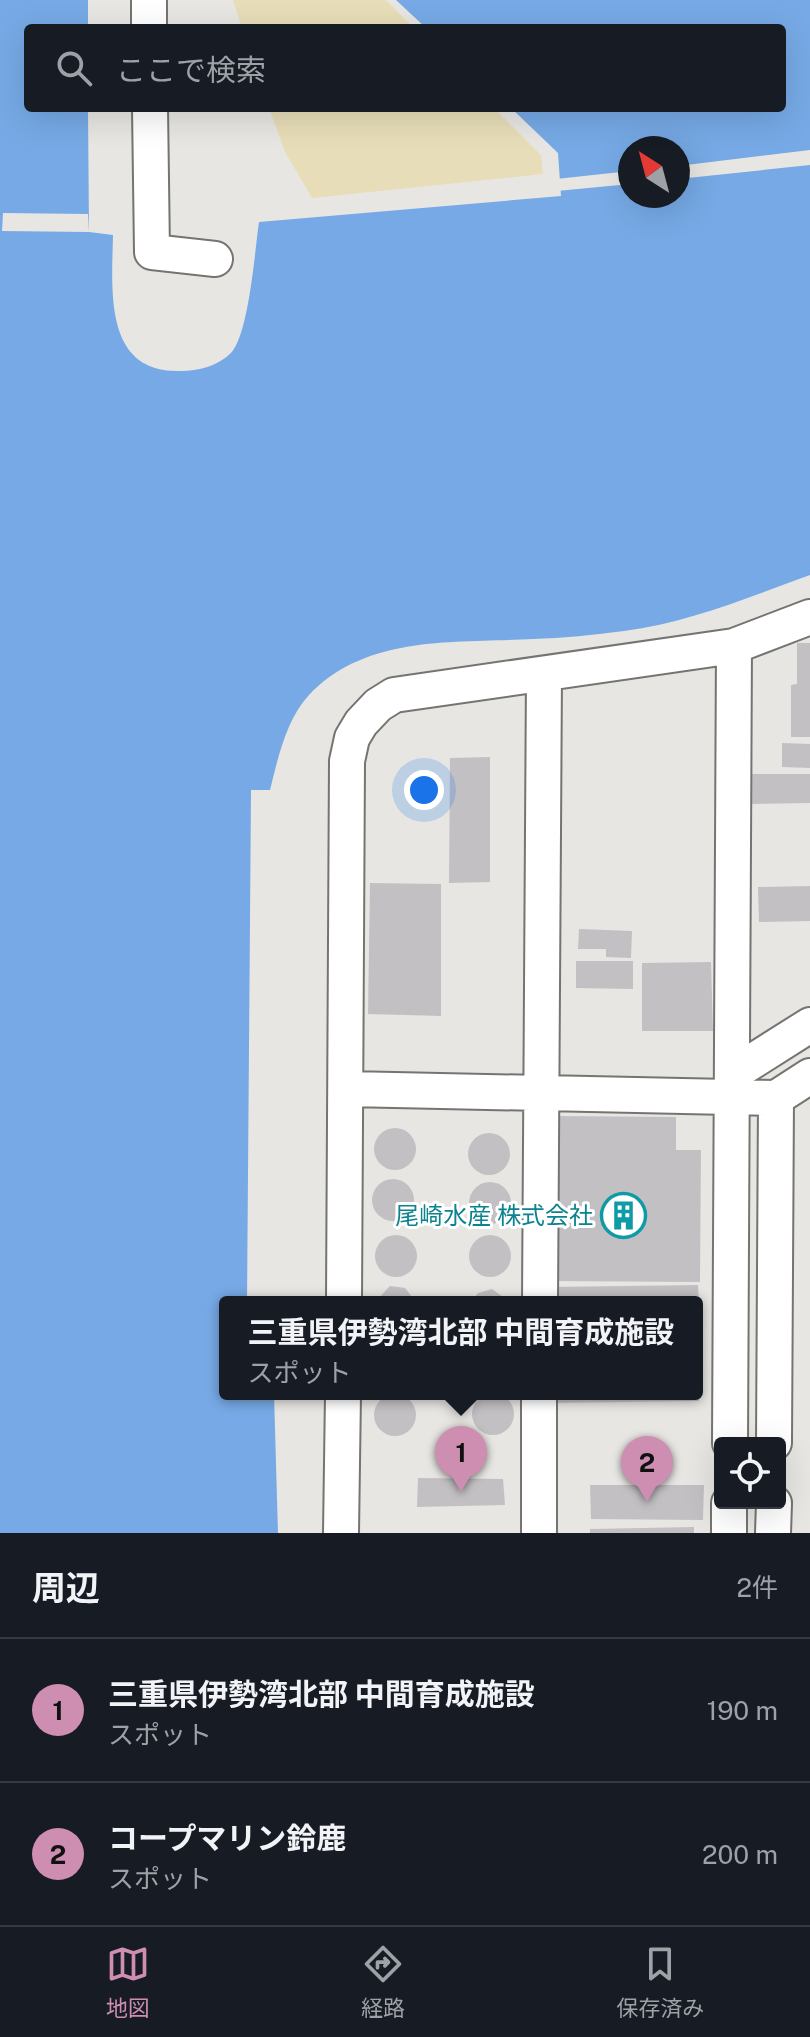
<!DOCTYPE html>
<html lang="ja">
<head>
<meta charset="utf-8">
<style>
	body { margin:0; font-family:"Public Sans","Noto Sans JP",sans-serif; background:#242831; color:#f1f3f6 }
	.controls { position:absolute; right:24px; bottom:24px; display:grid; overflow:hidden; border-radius:8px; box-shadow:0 8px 32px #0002 }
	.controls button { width:72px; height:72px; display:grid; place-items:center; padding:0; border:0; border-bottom:2px solid #363941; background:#171b24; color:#f1f3f6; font:40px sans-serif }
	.compass { position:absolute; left:618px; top:136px; width:72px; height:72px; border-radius:50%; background:#171b24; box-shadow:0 8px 32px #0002; rotate:324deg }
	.you { position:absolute; left:424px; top:790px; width:28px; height:28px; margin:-20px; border:6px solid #fff; border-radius:50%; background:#1a73e8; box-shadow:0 0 0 12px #1a73e833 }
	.badge { display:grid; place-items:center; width:52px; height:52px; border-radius:50%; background:#cd8eb1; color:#111; font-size:26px; font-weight:700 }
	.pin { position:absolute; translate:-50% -66px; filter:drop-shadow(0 2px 4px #0008) }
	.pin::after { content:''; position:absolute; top:42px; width:28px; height:24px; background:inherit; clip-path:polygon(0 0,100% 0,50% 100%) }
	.popup { position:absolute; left:219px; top:1296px; width:484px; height:104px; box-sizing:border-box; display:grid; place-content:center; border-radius:8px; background:#171b24; filter:drop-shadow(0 2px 6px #0005); font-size:26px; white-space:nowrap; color:#9ea1a6 }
	.popup b { font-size:30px; color:#f1f3f6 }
	.popup::after { content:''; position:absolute; left:50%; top:100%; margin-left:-16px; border:16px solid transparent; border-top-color:#171b24 }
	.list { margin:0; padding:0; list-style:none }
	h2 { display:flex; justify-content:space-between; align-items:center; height:104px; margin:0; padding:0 32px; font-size:34px }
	h2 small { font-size:26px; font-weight:400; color:#9ea1a6 }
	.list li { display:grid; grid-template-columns:52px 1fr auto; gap:24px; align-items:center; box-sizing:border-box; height:144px; padding:0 32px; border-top:2px solid #363941 }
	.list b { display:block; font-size:30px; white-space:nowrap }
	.list p { margin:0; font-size:26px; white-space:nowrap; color:#9ea1a6 }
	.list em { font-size:26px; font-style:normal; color:#9ea1a6 }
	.icon { flex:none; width:44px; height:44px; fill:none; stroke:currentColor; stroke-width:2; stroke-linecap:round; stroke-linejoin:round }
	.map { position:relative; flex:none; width:810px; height:1533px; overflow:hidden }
	.search { position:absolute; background:#171b24; box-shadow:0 8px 32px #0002; left:24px; right:24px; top:24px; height:88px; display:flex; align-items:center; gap:20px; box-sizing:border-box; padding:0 28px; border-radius:8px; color:#9ea1a6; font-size:30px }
	.sheet { height:392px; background:#171b24 }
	nav { display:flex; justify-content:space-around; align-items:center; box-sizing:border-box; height:112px; border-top:2px solid #363941; background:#171b24; font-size:22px; color:#9ea1a6 }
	nav a { display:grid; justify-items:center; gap:4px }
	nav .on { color:#cd8eb1 }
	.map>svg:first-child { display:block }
	.sand { fill:#e7ddb8 }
	.water { fill:#76a9e5; fill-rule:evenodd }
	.pier { fill:#e7e6e3 }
	.building { fill:#c3c0c3 }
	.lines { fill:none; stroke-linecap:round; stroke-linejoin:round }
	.minor-casing { stroke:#757471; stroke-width:38 }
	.minor { stroke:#fff; stroke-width:34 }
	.labels { text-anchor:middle; stroke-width:6; stroke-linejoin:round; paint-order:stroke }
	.culture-label { font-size:24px; fill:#0d838f; stroke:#fff; text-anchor:end }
</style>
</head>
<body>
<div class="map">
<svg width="810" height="1533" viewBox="0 0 810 1533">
	<rect width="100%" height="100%" fill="#e7e6e3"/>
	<path class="sand" d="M233,0H386L414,28H242Z
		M269,108H494L541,155L543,174L312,198L285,152Z"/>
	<path class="water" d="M0,0H88V28H28V108H88L89,232L113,235C112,289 103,374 181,371C198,371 218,366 231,353C249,334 255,249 259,222L561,196L558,153L511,108H782V28H426L396,0H810V575C749,597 688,623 624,631C594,635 563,638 533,639C457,643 366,634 309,695C286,720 278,758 270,790H251L247,1302H225V1394H274L278,1533H0ZM630,148H678V196H630Z"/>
	<path class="pier" d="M810,150V165L678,179V166Z
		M630,171V184L557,191L556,179Z
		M3,213L88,214L89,232L2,231Z"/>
	<path class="building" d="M797,643H810V737H791V685L797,684Z
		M782,743L810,744V768L782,767Z
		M490,757V882L449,883L450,758Z
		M751,774H810V803L751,804Z
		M370,883L441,884V1016L368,1014Z
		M810,886V921L759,922L758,887Z
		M579,929L632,931L631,958L606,957V949H578Z
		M576,961H633V989L576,988Z
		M711,962L713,1031H642V963Z
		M558,1116L676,1117V1150H701L700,1282L547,1281L549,1127Z
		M374 1149a21 21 0 1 1 42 0a21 21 0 1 1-42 0Z
		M468 1154a21 21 0 1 1 42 0a21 21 0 1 1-42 0Z
		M372 1200a21 21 0 1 1 42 0a21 21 0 1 1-42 0Z
		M469 1203a21 21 0 1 1 42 0a21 21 0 1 1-42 0Z
		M375 1256a21 21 0 1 1 42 0a21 21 0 1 1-42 0Z
		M469 1256a21 21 0 1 1 42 0a21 21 0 1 1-42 0Z
		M698,1285L699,1302H548V1287Z
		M390,1286L405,1288L416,1302H375Z
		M492,1289L510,1302H471L478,1293Z
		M472 1414a21 21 0 1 1 42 0a21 21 0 1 1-42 0Z
		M374 1415a21 21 0 1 1 42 0a21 21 0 1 1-42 0Z
		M549,1394H699V1401L549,1403Z
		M418,1478L503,1479L505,1505L417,1507Z
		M590,1485H704L703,1520L591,1519Z
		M694,1527V1533H590V1529Z"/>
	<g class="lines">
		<defs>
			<path id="minor" d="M149,0V28
				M150,108L152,252L215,259
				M734,1073L810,1025
				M348,1089L776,1098L810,1076
				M344,1302L347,761L352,738L361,723L378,705L394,695L734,646L810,617
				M540,1302L544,675
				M730,1443L734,646
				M774,1443L776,1098
				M341,1533L343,1394
				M539,1533V1394
				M729,1533V1503
				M773,1533L774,1503"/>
		</defs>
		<use href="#minor" class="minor-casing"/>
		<use href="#minor" class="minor"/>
	</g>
	<defs>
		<symbol id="building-ring" viewBox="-11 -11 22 22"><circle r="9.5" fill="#fff" stroke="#0f9aa8" stroke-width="1.5"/><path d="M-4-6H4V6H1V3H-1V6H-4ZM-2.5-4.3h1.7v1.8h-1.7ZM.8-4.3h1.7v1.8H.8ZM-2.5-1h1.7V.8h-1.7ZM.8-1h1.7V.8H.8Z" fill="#0f9aa8"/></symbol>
	</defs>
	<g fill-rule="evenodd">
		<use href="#building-ring" x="598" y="1190" width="51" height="51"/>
	</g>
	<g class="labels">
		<g class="culture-label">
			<text x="593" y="1224">尾崎水産 株式会社</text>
		</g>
	</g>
</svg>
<div class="controls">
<button><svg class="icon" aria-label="locate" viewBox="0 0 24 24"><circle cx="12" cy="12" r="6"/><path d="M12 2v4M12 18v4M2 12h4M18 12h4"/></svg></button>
</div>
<svg class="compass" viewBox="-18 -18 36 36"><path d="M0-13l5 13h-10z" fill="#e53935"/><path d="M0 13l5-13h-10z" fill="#9ea1a6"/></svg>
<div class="you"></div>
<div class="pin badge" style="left:461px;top:1492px">1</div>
<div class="popup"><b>三重県伊勢湾北部 中間育成施設</b>スポット</div>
<div class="pin badge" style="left:647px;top:1502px">2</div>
<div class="search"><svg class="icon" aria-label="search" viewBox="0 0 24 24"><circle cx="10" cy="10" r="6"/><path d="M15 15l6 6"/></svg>ここで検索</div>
</div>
<section class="sheet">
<h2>周辺<small>2件</small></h2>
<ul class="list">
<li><span class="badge">1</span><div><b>三重県伊勢湾北部 中間育成施設</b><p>スポット</p></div><em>190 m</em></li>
<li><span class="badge">2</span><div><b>コープマリン鈴鹿</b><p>スポット</p></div><em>200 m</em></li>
</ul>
</section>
<nav>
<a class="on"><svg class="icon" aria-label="map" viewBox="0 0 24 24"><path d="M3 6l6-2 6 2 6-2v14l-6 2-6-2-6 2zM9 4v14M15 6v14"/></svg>地図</a>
<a><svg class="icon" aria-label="directions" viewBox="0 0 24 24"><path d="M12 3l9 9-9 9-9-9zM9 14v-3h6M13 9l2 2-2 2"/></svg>経路</a>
<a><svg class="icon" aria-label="saved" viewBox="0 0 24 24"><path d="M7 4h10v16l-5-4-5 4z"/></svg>保存済み</a>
</nav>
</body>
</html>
